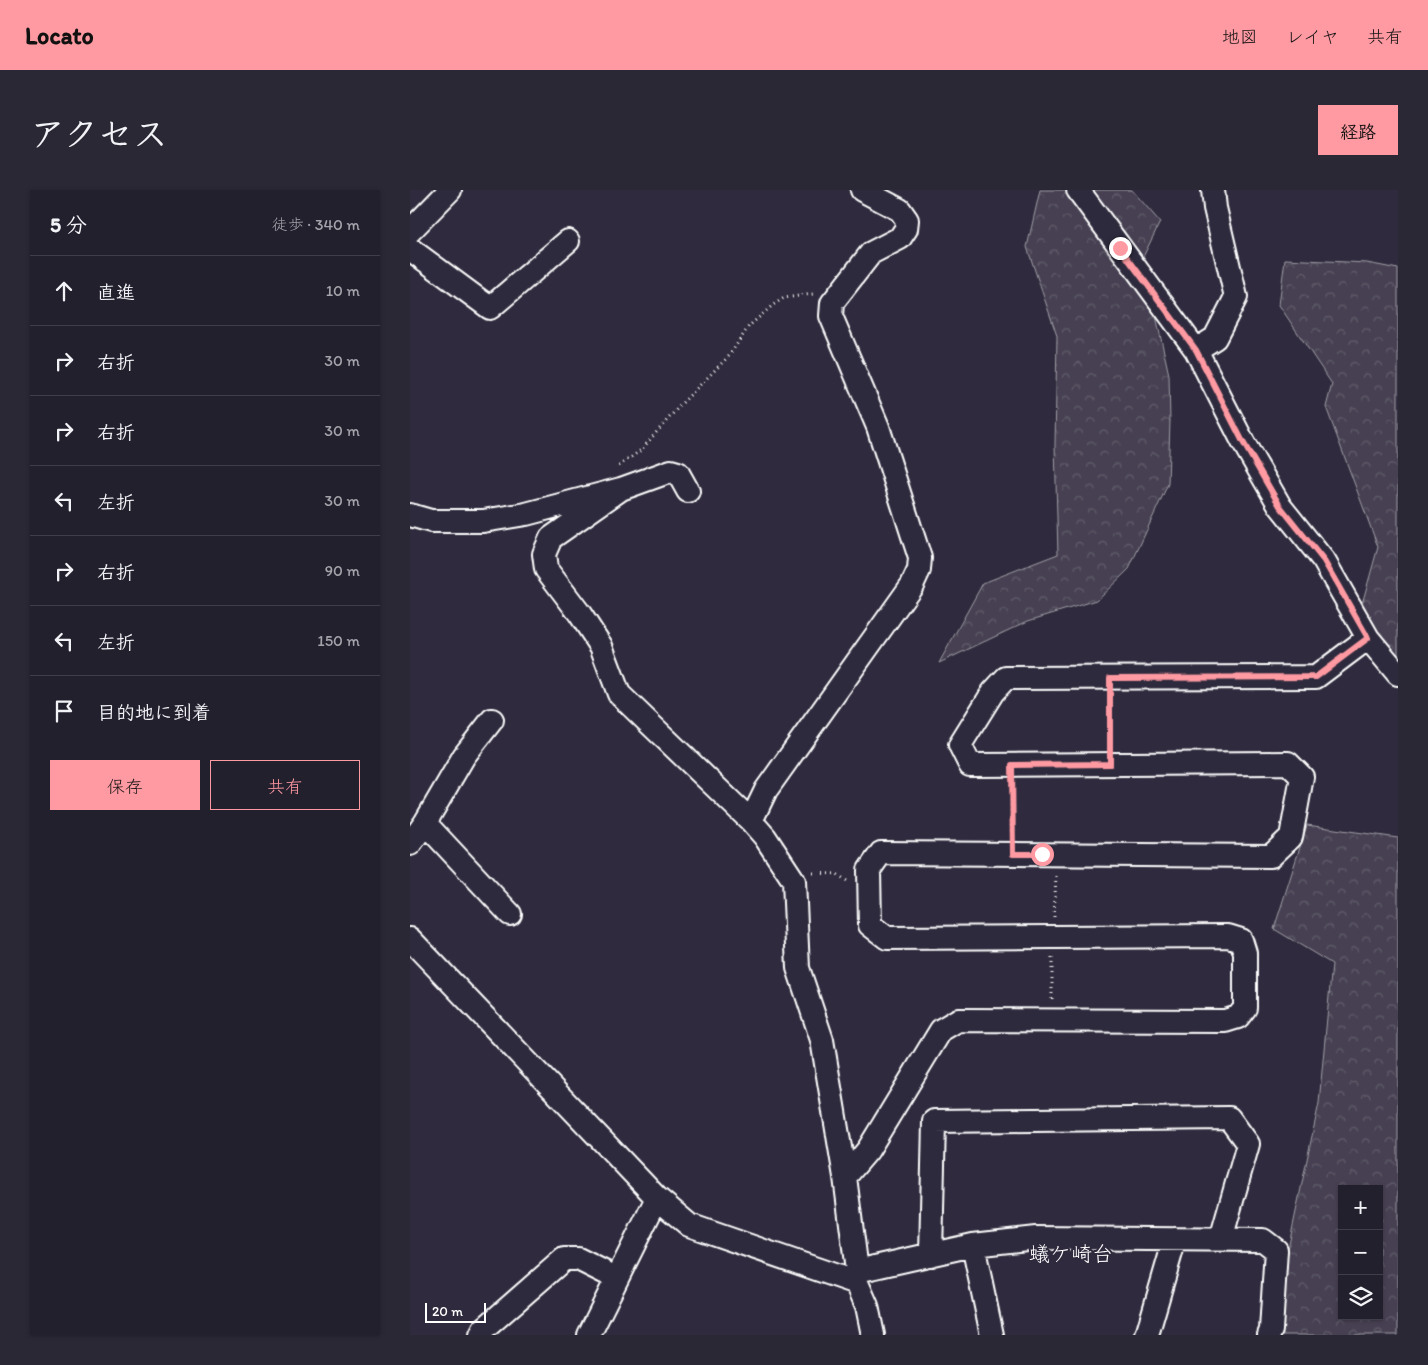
<!DOCTYPE html>
<html lang="ja">
<head>
<meta charset="utf-8">
<style>
	body { margin:0; font-family:Itim,"Klee One",sans-serif; background:#2b2836; color:#f1f3f6 }
	.controls { position:absolute; right:15px; bottom:15px; display:grid; overflow:hidden; border-radius:0px; box-shadow:0 1px 4px #0004 }
	.controls button { width:45px; height:45px; display:grid; place-items:center; padding:0; border:0; border-bottom:1px solid #403e4a; background:#23202e; color:#f1f3f6; font:25px sans-serif }
	.scale { position:absolute; left:15px; bottom:12px; width:61px; box-sizing:border-box; padding-left:5px; border:2px solid #fff; border-top:0; font-size:14px; line-height:18px; white-space:nowrap; color:#fff; -webkit-text-stroke:4px #2f2a3d; paint-order:stroke }
	.stop { position:absolute; width:15px; height:15px; margin:-11px; border:4px solid #ff9aa2; border-radius:50%; background:#fff }
	.stop.end { background:#ff9aa2; border-color:#fff; box-shadow:0 1px 5px #0008 }
	.list { margin:0; padding:0; list-style:none }
	h2 { display:flex; justify-content:space-between; align-items:center; height:65px; margin:0; padding:0 20px; font-size:21px }
	h2 small { font-size:16px; font-weight:400; color:#a3a3aa }
	.list li { display:grid; grid-template-columns:32px 1fr auto; gap:15px; align-items:center; box-sizing:border-box; height:70px; padding:0 20px; border-top:1px solid #403e4a }
	.list b { display:block; font-size:19px; white-space:nowrap }
	.list em { font-size:16px; font-style:normal; color:#a3a3aa }
	.actions { display:flex; gap:10px; padding:15px 20px }
	.actions a { flex:1; padding:11px 0; border:1px solid #ff9aa2; border-radius:0px; text-align:center; font-size:18px; color:#ff9aa2 }
	.actions .main { background:#ff9aa2; color:#111 }
	.icon { flex:none; width:28px; height:28px; fill:none; stroke:currentColor; stroke-width:2; stroke-linecap:round; stroke-linejoin:round }
	.map { position:relative; flex:none; width:988px; height:1145px; overflow:hidden; border-radius:0px }
	header { display:flex; align-items:center; gap:30px; box-sizing:border-box; height:70px; padding:0 25px; background:#ff9aa2; color:#111 }
	header strong { font-size:24px }
	nav { display:flex; gap:28px; margin-inline-start:auto; font-size:18px }
	.intro { display:flex; align-items:center; justify-content:space-between; box-sizing:border-box; height:120px; padding:0 30px }
	h1 { margin:0; font-size:35px }
	.button { padding:12px 22px; border-radius:0px; background:#ff9aa2; color:#111; font-size:18px; font-weight:700 }
	main { display:flex; gap:30px; padding:0 30px }
	aside { flex:1; background:#23202e; border-radius:0px; box-shadow:0 1px 4px #0004 }
	.map>svg:first-child { display:block }
	.forest { fill:url(#forest-crowns); stroke:#a2a0a8; fill-rule:evenodd }
	.lines { fill:none; stroke-linecap:round; stroke-linejoin:round }
	.minor-casing { stroke:#fff; stroke-width:26 }
	.path { stroke:#fff; stroke-width:3; stroke-dasharray:1 4; stroke-linecap:butt }
	.minor { stroke:#2f2a3d; stroke-width:22 }
	.route { stroke:#ff9aa2; stroke-width:6 }
	.labels { text-anchor:middle; stroke-width:4; stroke-linejoin:round; paint-order:stroke }
	.quarter-label { font-size:21px; fill:#fff; stroke:#2f2a3d }
</style>
</head>
<body>
<header>
<strong>Locato</strong>
<nav><a>地図</a><a>レイヤ</a><a>共有</a></nav>
</header>
<div class="intro"><h1>アクセス</h1><a class="button">経路</a></div>
<main>
<aside>
<h2>5 分<small>徒歩 · 340 m</small></h2>
<ul class="list">
<li><svg class="icon" aria-label="ahead" viewBox="0 0 24 24"><path d="M12 20V5M6 11l6-6 6 6"/></svg><div><b>直進</b></div><em>10 m</em></li>
<li><svg class="icon" aria-label="right" viewBox="0 0 24 24"><path d="M7 20v-9h11M14 6l5 5-5 5"/></svg><div><b>右折</b></div><em>30 m</em></li>
<li><svg class="icon" aria-label="right" viewBox="0 0 24 24"><path d="M7 20v-9h11M14 6l5 5-5 5"/></svg><div><b>右折</b></div><em>30 m</em></li>
<li><svg class="icon" aria-label="left" viewBox="0 0 24 24"><path d="M17 20v-9H6M10 6l-5 5 5 5"/></svg><div><b>左折</b></div><em>30 m</em></li>
<li><svg class="icon" aria-label="right" viewBox="0 0 24 24"><path d="M7 20v-9h11M14 6l5 5-5 5"/></svg><div><b>右折</b></div><em>90 m</em></li>
<li><svg class="icon" aria-label="left" viewBox="0 0 24 24"><path d="M17 20v-9H6M10 6l-5 5 5 5"/></svg><div><b>左折</b></div><em>150 m</em></li>
<li><svg class="icon" aria-label="arrive" viewBox="0 0 24 24"><path d="M6 21V4h12l-3 4 3 4H6"/></svg><div><b>目的地に到着</b></div></li>
</ul>
<div class="actions"><a class="main">保存</a><a>共有</a></div>
</aside>
<div class="map">
<svg width="988" height="1145" viewBox="0 0 988 1145">
	<defs>
		<pattern id="forest-crowns" width="20" height="18" patternUnits="userSpaceOnUse" patternTransform="scale(1.25)"><rect width="20" height="18" fill="#464152"/><path d="M2 6a3 3 0 1 1 6 0M12 15a3 3 0 1 1 6 0" fill="none" stroke="#625e6c"/></pattern>
	</defs>
	<rect width="100%" height="100%" fill="#2f2a3d"/>
	<filter id="ink" filterUnits="userSpaceOnUse"><feTurbulence type="fractalNoise" baseFrequency=".02" numOctaves="2"/><feDisplacementMap in="SourceGraphic" scale="10" xChannelSelector="R" yChannelSelector="G"/><feConvolveMatrix kernelMatrix="1 2 1 2 8 2 1 2 1" color-interpolation-filters="sRGB"/></filter>
	<g filter="url(#ink)">
		<path class="forest" d="M630,0H722L750,32L733,67L759,185L760,231L758,294L719,379L687,410L618,431L529,473L573,393L648,364L645,255L647,146L617,57Z
			M875,69L957,73L988,79V472L950,421L968,357L916,217L922,194L869,115Z
			M897,635L988,648V1145H869L877,1064L909,913L922,774L864,739ZM932,999H969V1126H932Z"/>
		<g class="lines">
			<defs>
				<path id="minor" d="M668,0L786,160L833,252L870,316L914,371L958,448L988,484
					M0,41L40,0
					M0,59L80,118L158,51
					M786,160L805,148L826,107L805,18L803,0
					M211,299L141,348L134,364L136,379L170,424L191,456L209,504L341,631L355,647L384,691L388,778L412,850L435,987L447,1081L442,1090
					M0,325L21,331H73L116,324L211,299L261,281L268,283L278,301
					M341,631L356,600L502,395L509,380L510,368L468,237L421,126L422,113L426,108L461,63L490,48L496,39L497,30L490,20L452,0
					M15,633L100,724
					M0,654L15,633L54,566L82,530
					M0,749L247,1008L279,1035L447,1093L457,1116L463,1145
					M435,987L458,960L531,840L548,830L815,831L828,827L835,818V763L831,750L818,746L477,748L460,735L459,680L471,663L861,666L881,647L892,587L878,573L560,575L550,555L583,502L596,488L906,487L958,448
					M563,1055L582,1145
					M521,1065L524,931L819,928L838,954L811,1049
					M447,1081L563,1055L626,1048L853,1050L866,1060L861,1140L859,1145
					M71,1145L74,1139L154,1069H168L206,1088
					M179,1145L247,1008
					M737,1145L765,1049"/>
			</defs>
			<use href="#minor" class="minor-casing"/>
			<path class="path" d="M209,276L231,260L274,211L319,166L339,136L363,115L374,108L403,104
				M700,507V554
				M602,595V643
				M403,683L427,684L437,691
				M644,727L646,686
				M642,809V768"/>
			<use href="#minor" class="minor"/>
		</g>
	</g>
	<g class="lines" filter="url(#ink)">
		<path class="route" d="M632,664H603L602,575L700,574V488L906,487L958,448L914,371L870,316L833,252L786,160L710,58"/>
	</g>
	<g class="labels">
		<g class="quarter-label">
			<text x="661" y="1071">蟻ケ崎台</text>
		</g>
	</g>
</svg>
<div class="controls">
<button>+</button>
<button>−</button>
<button><svg class="icon" aria-label="layers" viewBox="0 0 24 24"><path d="M12 4l9 5-9 5-9-5zM3 14l9 5 9-5"/></svg></button>
</div>
<div class="scale">20 m</div>
<div class="stop" style="left:632px;top:664px"></div>
<div class="stop end" style="left:710px;top:58px"></div>
</div>
</main>
</body>
</html>
